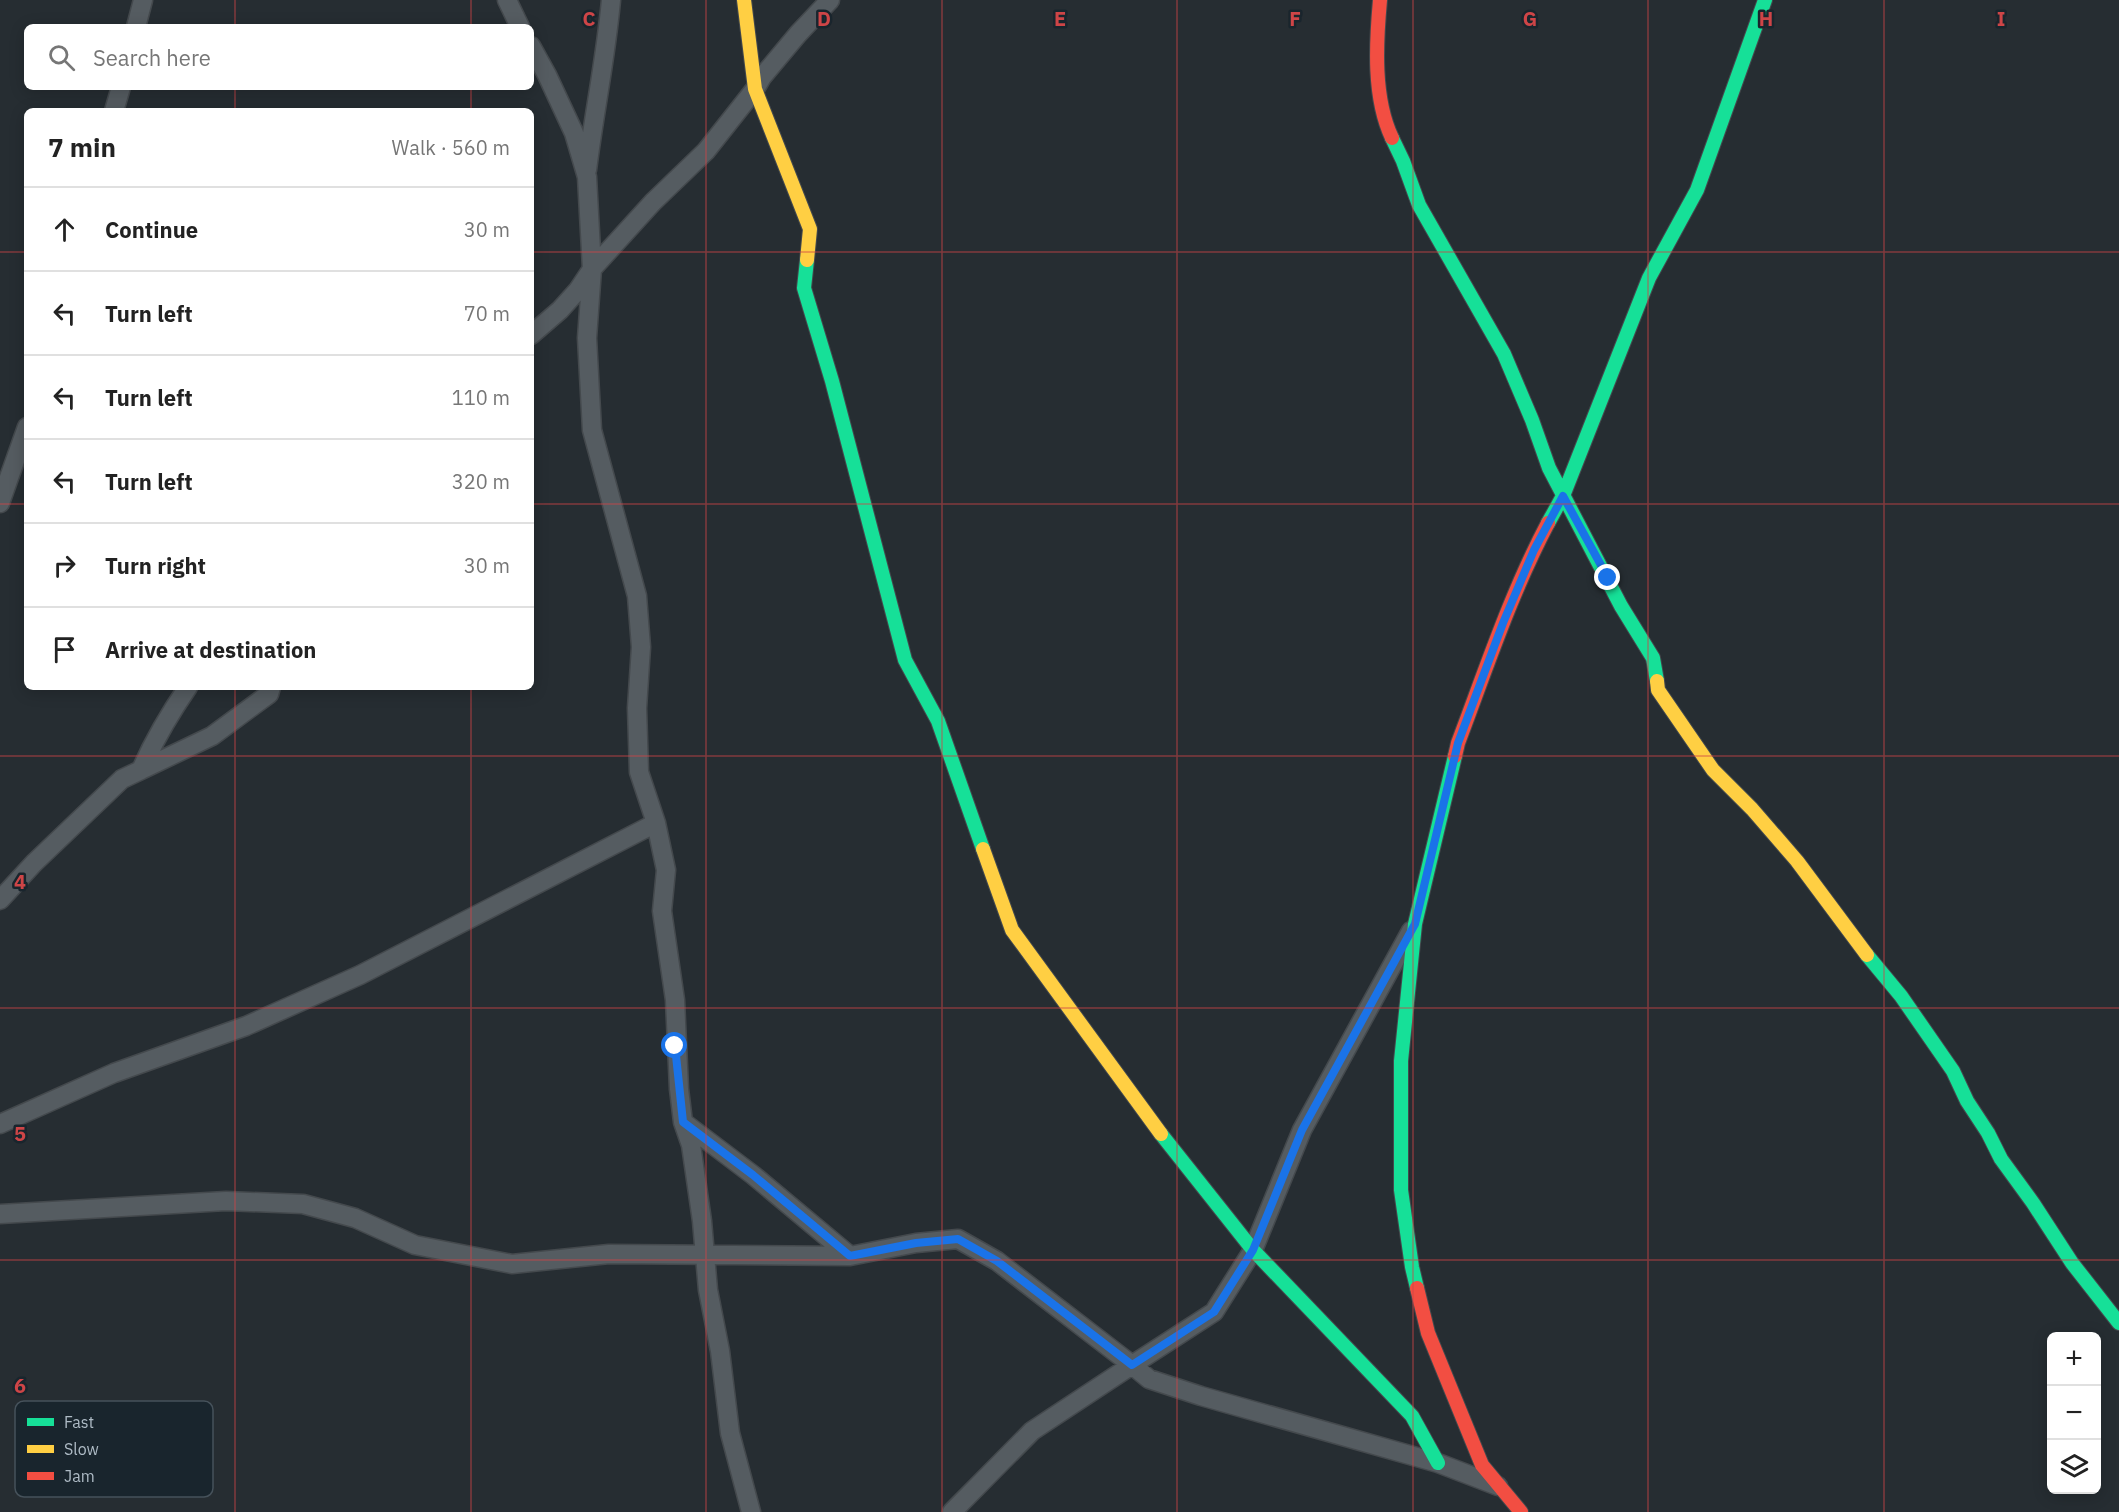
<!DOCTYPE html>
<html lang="en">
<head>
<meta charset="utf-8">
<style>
	body { margin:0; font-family:"IBM Plex Sans",sans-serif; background:#f6f6f6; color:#222 }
	.controls { position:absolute; right:18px; bottom:18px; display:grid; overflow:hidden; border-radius:9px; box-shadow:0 3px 15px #0003 }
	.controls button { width:54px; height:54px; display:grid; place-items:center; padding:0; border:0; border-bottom:2px solid #e0e0e0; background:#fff; color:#222; font:30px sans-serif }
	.stop { position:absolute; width:18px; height:18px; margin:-14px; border:4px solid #1a73e8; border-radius:50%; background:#fff }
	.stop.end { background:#1a73e8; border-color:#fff; box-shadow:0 2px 6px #0008 }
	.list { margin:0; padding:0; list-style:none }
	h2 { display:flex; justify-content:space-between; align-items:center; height:78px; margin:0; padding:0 24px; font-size:26px }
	h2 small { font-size:20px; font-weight:400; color:#767676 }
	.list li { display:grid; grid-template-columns:39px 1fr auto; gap:18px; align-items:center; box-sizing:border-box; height:84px; padding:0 24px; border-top:2px solid #e0e0e0 }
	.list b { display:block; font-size:22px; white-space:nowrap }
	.list em { font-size:20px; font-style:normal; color:#767676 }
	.icon { flex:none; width:33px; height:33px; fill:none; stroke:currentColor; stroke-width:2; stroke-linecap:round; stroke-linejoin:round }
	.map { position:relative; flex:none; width:2119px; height:1512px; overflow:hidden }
	.search { position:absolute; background:#fff; box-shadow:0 3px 15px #0003; left:24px; top:24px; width:510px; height:66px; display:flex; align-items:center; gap:15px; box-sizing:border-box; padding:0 21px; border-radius:9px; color:#767676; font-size:22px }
	.panel { position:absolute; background:#fff; box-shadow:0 3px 15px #0003; left:24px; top:108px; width:510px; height:582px; border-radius:9px }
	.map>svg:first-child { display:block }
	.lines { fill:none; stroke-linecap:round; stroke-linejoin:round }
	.street-casing { stroke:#44494d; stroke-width:21 }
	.fast-casing { stroke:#44494d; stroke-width:16 }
	.slow-casing { stroke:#44494d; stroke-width:16 }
	.jam-casing { stroke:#44494d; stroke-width:16 }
	.street { stroke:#555c61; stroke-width:18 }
	.fast { stroke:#16e098; stroke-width:14 }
	.slow { stroke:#ffcf43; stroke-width:14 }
	.jam { stroke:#f24e42; stroke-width:14 }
	.route { stroke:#1a73e8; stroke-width:8 }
	.grid { fill:none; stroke:#ce4547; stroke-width:1.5; stroke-opacity:0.55 }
	.key { fill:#19252d; stroke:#46525b; stroke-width:1.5 }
	.key-label { font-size:16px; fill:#aebbc5 }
	.grid-label { font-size:20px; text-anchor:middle; font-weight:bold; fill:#ce4547; stroke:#19252d; stroke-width:5; stroke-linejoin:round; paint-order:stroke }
</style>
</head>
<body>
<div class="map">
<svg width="2119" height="1512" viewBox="0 0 2119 1512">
	<rect width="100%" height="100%" fill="#262d32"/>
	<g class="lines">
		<defs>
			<path id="street" d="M507,0L520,27
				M136,27L143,0
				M531,46L547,75L574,133L587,177L592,269L587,338L592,430L637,596L641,647L637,708L639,772L656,823L666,870L662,911L675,1000L679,1089L683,1122L691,1145L702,1221L708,1290L720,1351L730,1433L751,1512
				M114,111L121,87
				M587,170C594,113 606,57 611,0
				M531,335L560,310L578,290L592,269L653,202L706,151L755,89L762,77L798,34L830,0
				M0,503L27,427
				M141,770L212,736L269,694L271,687
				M0,900L34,863L122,779L141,770C155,738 168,716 188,687
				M683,1122L753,1175L850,1256L916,1243L958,1239L997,1261L1132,1365L1214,1312L1253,1250L1302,1130L1411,931
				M0,1124L114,1073L246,1026L360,975L656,823
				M0,1214L226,1201L303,1204L355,1218L415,1245L512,1264L609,1254L850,1256
				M952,1512L1032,1431L1132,1365L1149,1379L1201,1396L1438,1463L1498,1486"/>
			<path id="fast" d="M1392,138L1403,161L1419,205L1504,354L1532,420L1549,468L1621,606L1653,658L1657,681
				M807,260L804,288L832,381L905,660L938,721L983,849
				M1548,523L1563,496L1649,278L1697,190L1765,0
				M1867,955L1901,996L1953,1071L1967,1101L1988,1133L2001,1159L2033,1203L2072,1263L2119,1323
				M1161,1134L1253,1250L1412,1416L1438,1463
				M1417,1288L1412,1267L1401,1190V1061L1415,924L1455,756"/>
			<path id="slow" d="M744,0L755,89L810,229L807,260
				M1657,681L1658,690L1713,770L1752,809L1797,861L1867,955
				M983,849L1012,930L1161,1134"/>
			<path id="jam" d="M1380,0C1376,44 1373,98 1392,138
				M1455,756L1458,743C1486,669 1511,593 1548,523
				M1417,1288L1428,1333L1482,1465L1521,1512"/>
		</defs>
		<use href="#street" class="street-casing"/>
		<use href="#fast" class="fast-casing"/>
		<use href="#slow" class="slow-casing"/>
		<use href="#jam" class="jam-casing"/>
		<use href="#street" class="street"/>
		<use href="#fast" class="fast"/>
		<use href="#slow" class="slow"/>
		<use href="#jam" class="jam"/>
	</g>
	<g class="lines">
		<path class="route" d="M675,1046L683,1122L753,1175L850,1256L916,1243L958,1239L997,1261L1132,1365L1214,1312L1253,1250L1302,1130L1415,924L1458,743L1503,623L1534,550L1563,496L1608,578"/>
	</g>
	<path class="grid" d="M235,0V27M471,0V27M706,0V1512M942,0V1512M1177,0V1512M1413,0V1512M1648,0V1512M1884,0V1512M235,87V111M471,87V111M0,252H27M531,252H2119M0,504H27M531,504H2119M235,687V1512M471,687V1512M0,756H2119M0,1008H2119M0,1260H2119"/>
	<rect x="15" y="1401" width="198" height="96" rx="9" class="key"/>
	<rect x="27" y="1418" width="27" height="8" fill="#16e098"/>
	<rect x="27" y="1445" width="27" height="8" fill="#ffcf43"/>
	<rect x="27" y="1472" width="27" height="8" fill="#f24e42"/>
	<g class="key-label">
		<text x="64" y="1428">Fast</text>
		<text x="64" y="1455">Slow</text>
		<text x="64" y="1482">Jam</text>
	</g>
	<g class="grid-label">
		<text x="589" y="26">C</text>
		<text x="824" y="26">D</text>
		<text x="1060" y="26">E</text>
		<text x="1295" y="26">F</text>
		<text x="1530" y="26">G</text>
		<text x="1766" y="26">H</text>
		<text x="2001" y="26">I</text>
		<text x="20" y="889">4</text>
		<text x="20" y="1141">5</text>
		<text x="20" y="1393">6</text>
	</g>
</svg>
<div class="controls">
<button>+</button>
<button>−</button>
<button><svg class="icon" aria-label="layers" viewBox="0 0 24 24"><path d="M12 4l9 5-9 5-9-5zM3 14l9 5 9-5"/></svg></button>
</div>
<div class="stop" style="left:675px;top:1046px"></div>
<div class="stop end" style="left:1608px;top:578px"></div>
<div class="search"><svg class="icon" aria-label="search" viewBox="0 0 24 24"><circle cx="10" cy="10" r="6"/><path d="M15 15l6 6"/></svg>Search here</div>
<section class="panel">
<h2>7 min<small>Walk · 560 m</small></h2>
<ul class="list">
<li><svg class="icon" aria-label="ahead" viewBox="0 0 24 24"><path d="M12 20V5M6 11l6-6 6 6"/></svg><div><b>Continue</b></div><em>30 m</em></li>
<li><svg class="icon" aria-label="left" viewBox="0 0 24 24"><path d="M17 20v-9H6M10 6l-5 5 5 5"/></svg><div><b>Turn left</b></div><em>70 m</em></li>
<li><svg class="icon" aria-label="left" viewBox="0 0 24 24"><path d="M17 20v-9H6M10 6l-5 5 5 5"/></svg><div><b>Turn left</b></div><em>110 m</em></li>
<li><svg class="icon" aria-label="left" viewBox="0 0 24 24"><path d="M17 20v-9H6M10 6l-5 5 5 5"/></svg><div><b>Turn left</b></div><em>320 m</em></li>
<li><svg class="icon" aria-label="right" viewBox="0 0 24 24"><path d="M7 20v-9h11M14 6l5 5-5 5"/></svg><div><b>Turn right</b></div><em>30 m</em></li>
<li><svg class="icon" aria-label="arrive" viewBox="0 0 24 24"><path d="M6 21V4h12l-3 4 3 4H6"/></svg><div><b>Arrive at destination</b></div></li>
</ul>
</section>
</div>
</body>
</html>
